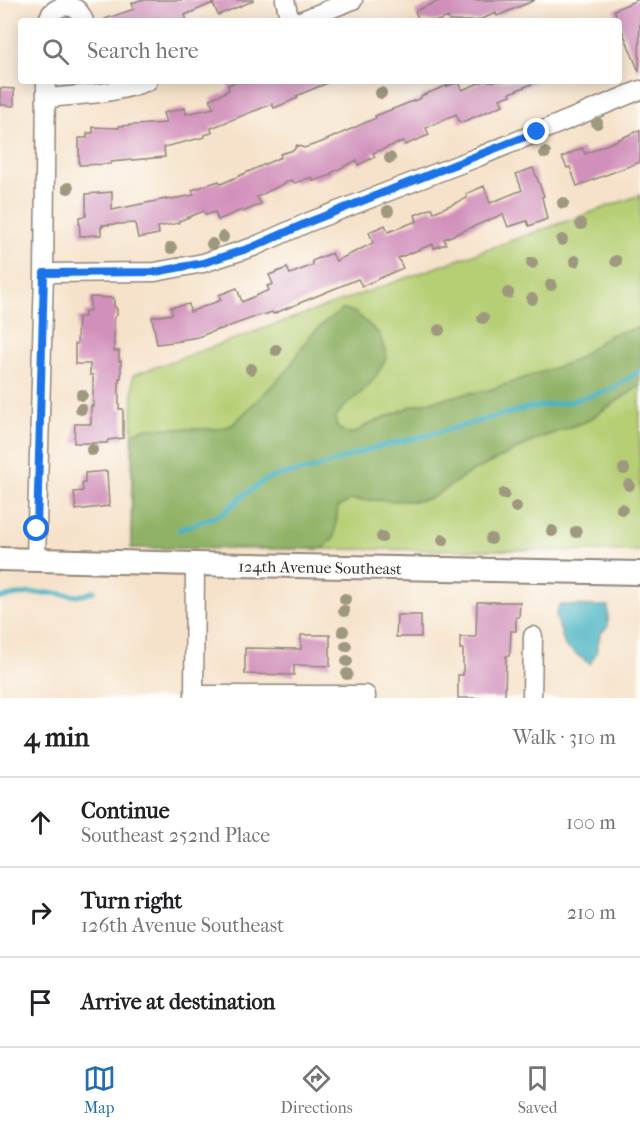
<!DOCTYPE html>
<html lang="en">
<head>
<meta charset="utf-8">
<style>
	body { margin:0; font-family:"IM FELL French Canon",serif; background:#f2f2f2; color:#202124 }
	.stop { position:absolute; width:18px; height:18px; margin:-14px; border:4px solid #1a73e8; border-radius:50%; background:#fff }
	.stop.end { background:#1a73e8; border-color:#fff; box-shadow:0 2px 6px #0008 }
	.list { margin:0; padding:0; list-style:none }
	h2 { display:flex; justify-content:space-between; align-items:center; height:78px; margin:0; padding:0 24px; font-size:26px }
	h2 small { font-size:20px; font-weight:400; color:#757577 }
	.list li { display:grid; grid-template-columns:39px 1fr auto; gap:18px; align-items:center; box-sizing:border-box; height:90px; padding:0 24px; border-top:2px solid #e0e0e0 }
	.list b { display:block; font-size:22px; white-space:nowrap }
	.list p { margin:0; font-size:20px; white-space:nowrap; color:#757577 }
	.list em { font-size:20px; font-style:normal; color:#757577 }
	.icon { flex:none; width:33px; height:33px; fill:none; stroke:currentColor; stroke-width:2; stroke-linecap:round; stroke-linejoin:round }
	.map { position:relative; flex:none; width:640px; height:698px; overflow:hidden }
	.search { position:absolute; background:#fff; box-shadow:0 3px 15px #0003; left:18px; right:18px; top:18px; height:66px; display:flex; align-items:center; gap:15px; box-sizing:border-box; padding:0 21px; border-radius:6px; color:#757577; font-size:22px }
	.sheet { height:348px; background:#fff }
	nav { display:flex; justify-content:space-around; align-items:center; box-sizing:border-box; height:84px; border-top:2px solid #e0e0e0; background:#fff; font-size:16px; color:#757577 }
	nav a { display:grid; justify-items:center; gap:3px }
	nav .on { color:#1f6fb2 }
	.map>svg:first-child { display:block }
	.green { fill:#b6cf74; stroke:#707d50; stroke-width:1.5 }
	.forest { fill:#90b266; stroke:#5e6e48; stroke-width:1.5 }
	.water { fill:#47b3c3; stroke:#396f77; stroke-width:1.5 }
	.lines { fill:none; stroke-linecap:round; stroke-linejoin:round }
	.stream { stroke:#47b3c3; stroke-width:5 }
	.building { fill:#d190bb }
	.minor-casing { stroke:#90867a; stroke-width:21 }
	.tertiary-casing { stroke:#90867a; stroke-width:26 }
	.minor { stroke:#fff; stroke-width:18 }
	.tertiary { stroke:#fff; stroke-width:22 }
	.tree { fill:#9d987f }
	.route { stroke:#1a73e8; stroke-width:8 }
	.labels { text-anchor:middle; stroke-width:5; stroke-linejoin:round; paint-order:stroke }
	.street-label { font-size:16px; fill:#2b2b2b; stroke:#fdfcf7 }
</style>
</head>
<body>
<div class="map">
<svg width="640" height="698" viewBox="0 0 640 698">
	<rect width="100%" height="100%" fill="#fdfcf7"/>
	<filter id="ink" filterUnits="userSpaceOnUse"><feTurbulence type="fractalNoise" baseFrequency=".0167" numOctaves="2"/><feDisplacementMap in="SourceGraphic" scale="12" xChannelSelector="R" yChannelSelector="G"/><feConvolveMatrix kernelMatrix="1 2 1 2 8 2 1 2 1" color-interpolation-filters="sRGB"/></filter>
	<filter id="wash" filterUnits="userSpaceOnUse"><feTurbulence type="fractalNoise" baseFrequency=".008" numOctaves="4" result="noise"/><feDisplacementMap in="SourceGraphic" scale="24" xChannelSelector="R" yChannelSelector="G"/><feGaussianBlur stdDeviation="1.35" result="paint"/><feColorMatrix in="noise" values="0 0 0 0 0 0 0 0 0 0 0 0 0 0 0 0 0 1.4 0 .05"/><feComposite in="paint" operator="in"/></filter>
	<g filter="url(#wash)">
		<rect width="100%" height="100%" fill="#f6e2ca"/>
		<path class="green" d="M640,195V551L131,548L133,375Z"/>
		<path class="forest" d="M344,309L356,313L379,334L387,356C381,369 374,381 363,391C353,400 342,406 335,418L337,427L346,433H355L365,426L412,406L464,394L489,390L574,361L610,335L640,327V386L587,421L537,439L466,475L432,498L417,501L351,500L338,507L334,538L323,549L131,548L133,433L147,428L217,429L232,425L287,371L308,338L326,321Z"/>
		<path class="water" d="M559,605L608,606V626L600,634L596,653L590,664L565,646L556,616Z"/>
		<g class="lines">
			<path class="stream" d="M179,530L222,514L244,495L265,480L276,476L313,469L370,449L440,432L527,408L569,402L610,390L640,371
				M0,598L30,593H54L77,596L87,594L94,591"/>
		</g>
		<g id="blocks">
			<path class="building" d="M140,0H253V1L218,15L213,3L185,15L187,21H106L105,19L134,9L132,3Z
				M441,0H535L497,16L496,13L477,21H449L448,17L437,21H419L415,11Z
				M637,0H640L639,72L614,10Z
				M238,81H332L296,96L298,98L274,108L272,104L211,128L212,133L204,135L205,137L164,147L165,157L111,162V164L79,165V138H87V133H93V127L119,128V126L166,123L163,113L185,108L186,114L214,108L210,99L226,92L225,91L229,90L228,85Z
				M484,81H539L510,93L511,95L500,99L503,105L460,123L456,114L426,128L429,135L405,145L404,141L373,153L375,157L358,165L357,160L331,173L332,175L313,181L312,177L295,183L291,180L257,197L261,204L243,212L242,210L218,220L215,212L206,215L204,211L179,221V223L158,227L159,234L138,238L135,223L102,225L103,227H101V235L80,236L79,217L86,216V194L112,192V210L166,199V200L194,195L192,190L219,181L221,184L281,157L280,154L294,150L297,145L304,148L322,142L376,118L375,116L421,98V96L448,85V86L459,82L462,90Z
				M0,88L14,89V106L0,105Z
				M640,130V162L577,186L570,167L567,168L562,157L582,148L585,154Z
				M533,168L544,196L542,197L547,219L529,226L527,221L508,227L503,214L444,239L446,244L434,248L433,244L398,258L403,268L362,286L358,279L273,314L272,312L264,315L263,314L219,330V329L198,337L180,340L181,341L157,344L152,317L172,314L171,307L189,304L190,312L221,300L219,295L237,288L242,302L269,290L267,286L273,284L269,275L287,268L290,274L313,265L312,261L332,253L336,261L373,243L369,232L385,225L388,232L417,221L415,215L432,208L434,212L467,198L466,194L484,186L490,203L522,190L516,174Z
				M90,297L114,298V306L117,309V315L114,318V351H119V361H121V378H119V409H123V438L108,440L107,443H74L75,424H91V406H93V375H90V364H75V344H77L78,317H85V311H90Z
				M107,471L109,506L76,510L74,492L83,491L82,483H85V473Z
				M477,602H520L519,617H516V631H511L510,651L509,656H506L505,698H458V675H463V649H460V637H476Z
				M397,615H421V637H396Z
				M301,635H330V666L294,665V675L245,674V648L301,649Z"/>
		</g>
	</g>
	<g filter="url(#ink)">
		<use href="#blocks" fill-opacity="0" stroke="#90867a" stroke-width="1.5"/>
		<g class="lines">
			<defs>
				<path id="minor" d="M285,0L290,21
					M48,21C50,9 64,3 76,9C80,11 82,17 84,21
					M300,21L353,0
					M46,98C80,95 116,94 148,81
					M44,273L155,272L203,263L253,247L309,222L478,157L640,90
					M36,559L44,273L46,81
					M194,695H366V698
					M194,698L195,564
					M532,698L533,636"/>
				<path id="tertiary" d="M0,559L195,564L640,573"/>
			</defs>
			<use href="#minor" class="minor-casing"/>
			<use href="#tertiary" class="tertiary-casing"/>
			<use href="#minor" class="minor"/>
			<use href="#tertiary" class="tertiary"/>
		</g>
		<g class="tree">
			<circle cx="381" cy="93" r="6"/>
			<circle cx="597" cy="123" r="6"/>
			<circle cx="545" cy="153" r="6"/>
			<circle cx="390" cy="158" r="6"/>
			<circle cx="68" cy="188" r="6"/>
			<circle cx="563" cy="203" r="6"/>
			<circle cx="388" cy="211" r="6"/>
			<circle cx="581" cy="224" r="6"/>
			<circle cx="223" cy="237" r="6"/>
			<circle cx="562" cy="240" r="6"/>
			<circle cx="212" cy="244" r="6"/>
			<circle cx="171" cy="248" r="6"/>
			<circle cx="575" cy="261" r="6"/>
			<circle cx="616" cy="261" r="6"/>
			<circle cx="532" cy="263" r="6"/>
			<circle cx="551" cy="285" r="6"/>
			<circle cx="508" cy="293" r="6"/>
			<circle cx="532" cy="299" r="6"/>
			<circle cx="483" cy="318" r="6"/>
			<circle cx="439" cy="330" r="6"/>
			<circle cx="276" cy="350" r="6"/>
			<circle cx="251" cy="369" r="6"/>
			<circle cx="82" cy="395" r="6"/>
			<circle cx="81" cy="409" r="6"/>
			<circle cx="92" cy="450" r="6"/>
			<circle cx="624" cy="469" r="6"/>
			<circle cx="629" cy="485" r="6"/>
			<circle cx="504" cy="494" r="6"/>
			<circle cx="516" cy="507" r="6"/>
			<circle cx="622" cy="509" r="6"/>
			<circle cx="552" cy="531" r="6"/>
			<circle cx="576" cy="532" r="6"/>
			<circle cx="382" cy="537" r="6"/>
			<circle cx="491" cy="539" r="6"/>
			<circle cx="443" cy="540" r="6"/>
			<circle cx="345" cy="599" r="6"/>
			<circle cx="344" cy="611" r="6"/>
			<circle cx="343" cy="631" r="6"/>
			<circle cx="346" cy="646" r="6"/>
			<circle cx="347" cy="661" r="6"/>
			<circle cx="347" cy="674" r="6"/>
		</g>
	</g>
	<g class="lines" filter="url(#ink)">
		<path class="route" d="M37,529L44,273L155,272L203,263L253,247L309,222L537,132"/>
	</g>
	<g class="labels">
		<g class="street-label">
			<text transform="translate(320 567) rotate(1)" y="6">124th Avenue Southeast</text>
		</g>
	</g>
</svg>
<div class="stop" style="left:37px;top:529px"></div>
<div class="stop end" style="left:537px;top:132px"></div>
<div class="search"><svg class="icon" aria-label="search" viewBox="0 0 24 24"><circle cx="10" cy="10" r="6"/><path d="M15 15l6 6"/></svg>Search here</div>
</div>
<section class="sheet">
<h2>4 min<small>Walk · 310 m</small></h2>
<ul class="list">
<li><svg class="icon" aria-label="ahead" viewBox="0 0 24 24"><path d="M12 20V5M6 11l6-6 6 6"/></svg><div><b>Continue</b><p>Southeast 252nd Place</p></div><em>100 m</em></li>
<li><svg class="icon" aria-label="right" viewBox="0 0 24 24"><path d="M7 20v-9h11M14 6l5 5-5 5"/></svg><div><b>Turn right</b><p>126th Avenue Southeast</p></div><em>210 m</em></li>
<li><svg class="icon" aria-label="arrive" viewBox="0 0 24 24"><path d="M6 21V4h12l-3 4 3 4H6"/></svg><div><b>Arrive at destination</b></div></li>
</ul>
</section>
<nav>
<a class="on"><svg class="icon" aria-label="map" viewBox="0 0 24 24"><path d="M3 6l6-2 6 2 6-2v14l-6 2-6-2-6 2zM9 4v14M15 6v14"/></svg>Map</a>
<a><svg class="icon" aria-label="directions" viewBox="0 0 24 24"><path d="M12 3l9 9-9 9-9-9zM9 14v-3h6M13 9l2 2-2 2"/></svg>Directions</a>
<a><svg class="icon" aria-label="saved" viewBox="0 0 24 24"><path d="M7 4h10v16l-5-4-5 4z"/></svg>Saved</a>
</nav>
</body>
</html>
